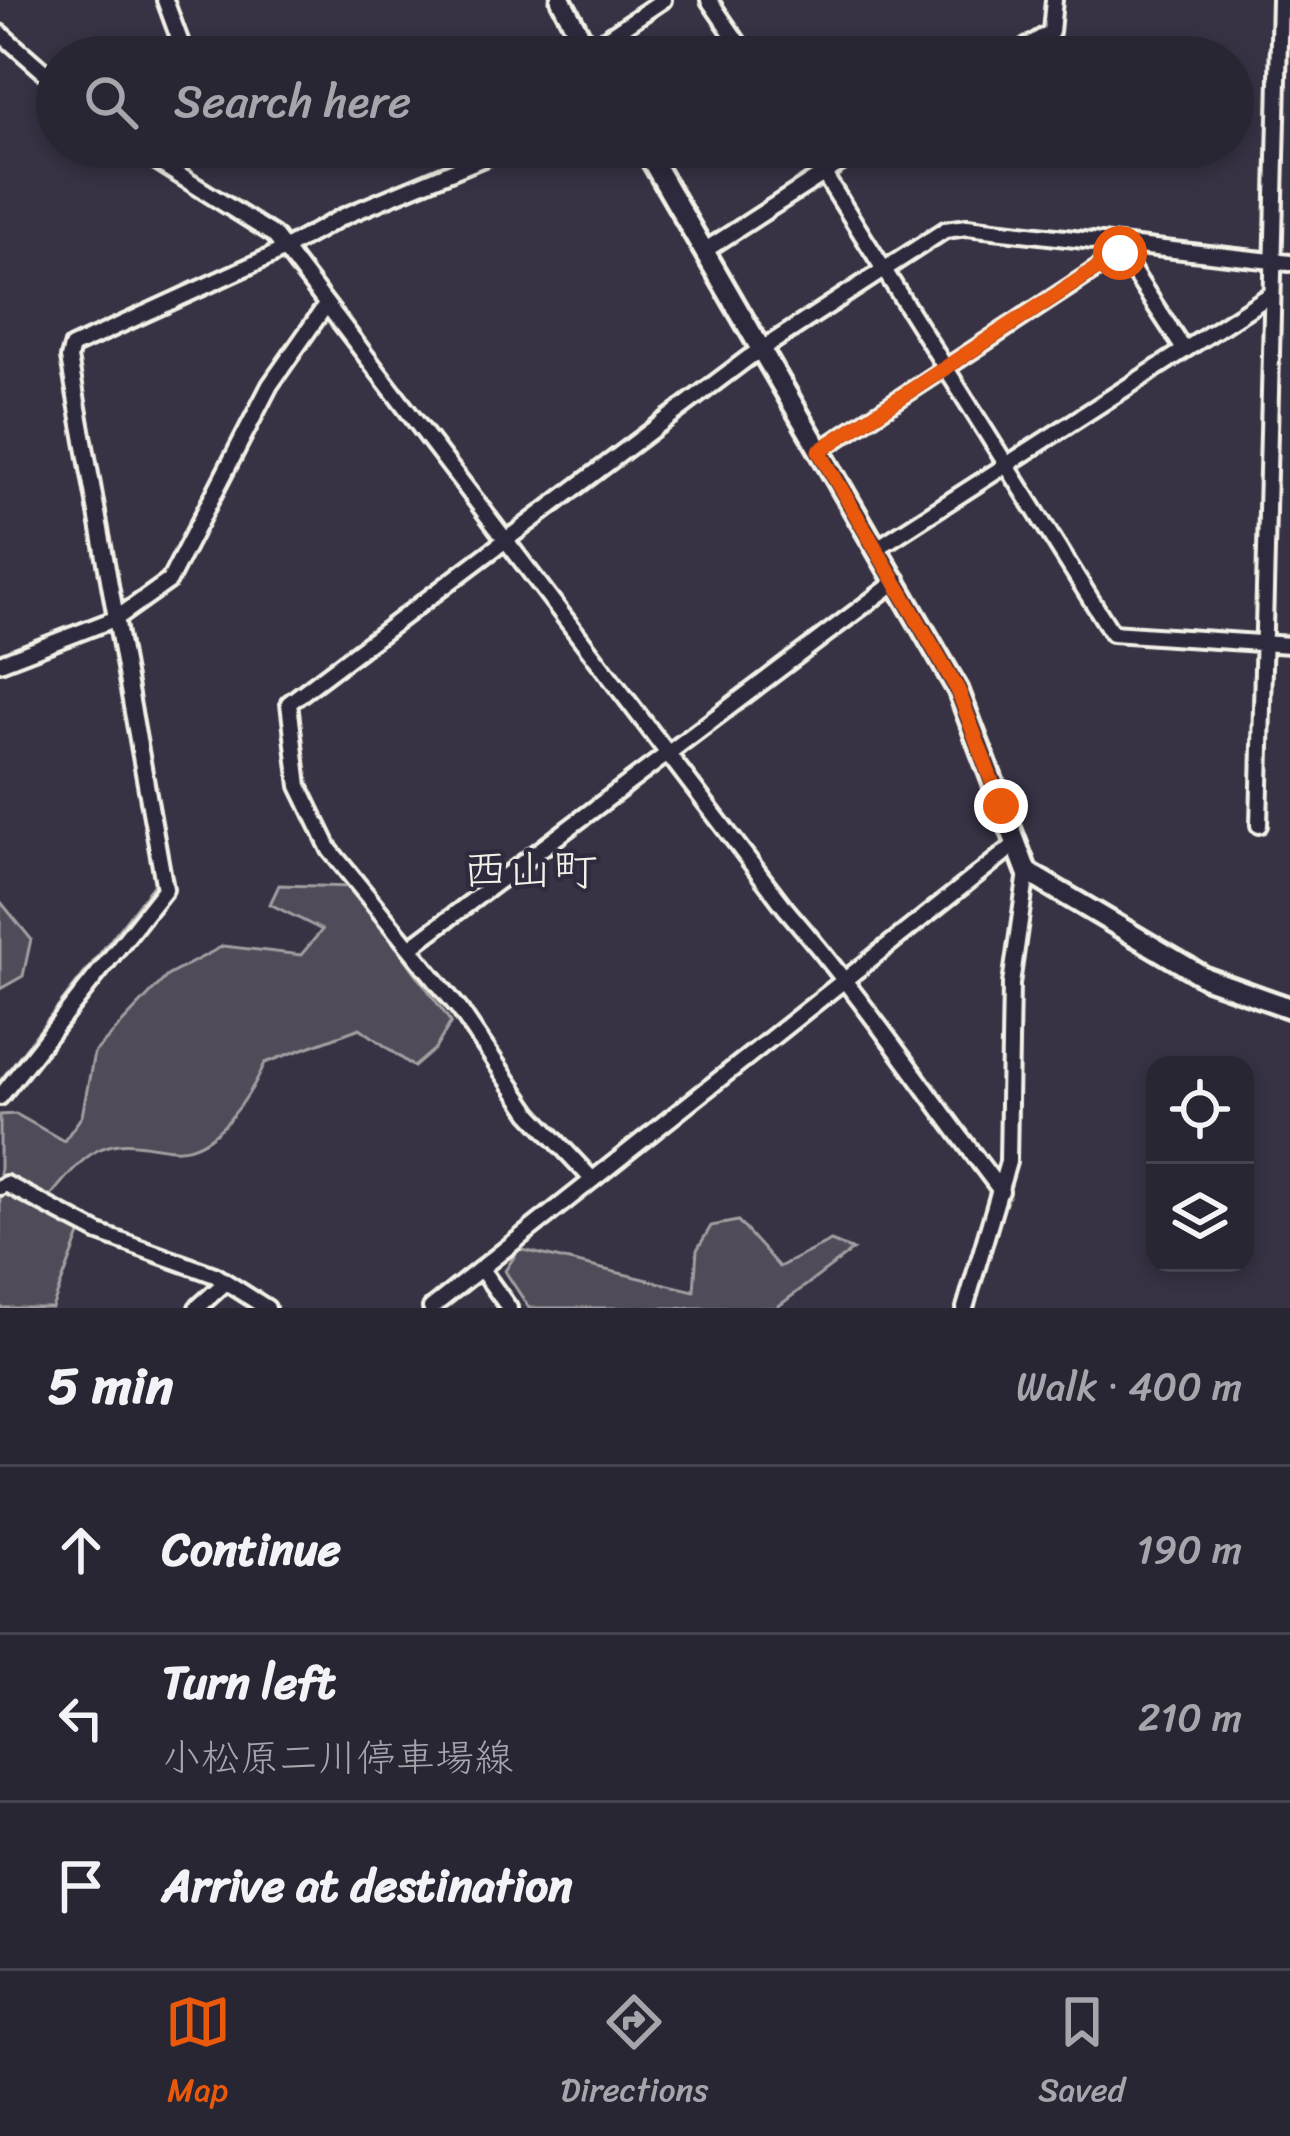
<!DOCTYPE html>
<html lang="en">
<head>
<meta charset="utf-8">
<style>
	body { margin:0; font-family:Sriracha,"Klee One",sans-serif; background:#312e3b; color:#f1f3f6 }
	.controls { position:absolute; right:36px; bottom:36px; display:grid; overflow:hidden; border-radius:24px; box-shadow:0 6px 18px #0003 }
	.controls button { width:108px; height:108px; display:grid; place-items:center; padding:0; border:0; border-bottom:3px solid #45434e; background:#292633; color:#f1f3f6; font:60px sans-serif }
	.stop { position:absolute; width:36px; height:36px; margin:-27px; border:9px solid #ea580c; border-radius:50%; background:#fff }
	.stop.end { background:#ea580c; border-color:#fff; box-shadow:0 3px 12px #0008 }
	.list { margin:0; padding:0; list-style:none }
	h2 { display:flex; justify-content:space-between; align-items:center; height:156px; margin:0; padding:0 48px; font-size:51px }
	h2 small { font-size:39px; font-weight:400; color:#a5a5ac }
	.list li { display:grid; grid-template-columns:78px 1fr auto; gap:36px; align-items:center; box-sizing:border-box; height:168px; padding:0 48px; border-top:3px solid #45434e }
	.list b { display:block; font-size:45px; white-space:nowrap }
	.list p { margin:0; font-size:39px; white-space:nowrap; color:#a5a5ac }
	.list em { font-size:39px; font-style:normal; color:#a5a5ac }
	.icon { flex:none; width:66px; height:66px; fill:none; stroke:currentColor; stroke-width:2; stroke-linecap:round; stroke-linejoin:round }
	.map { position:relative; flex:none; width:1290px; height:1308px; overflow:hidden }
	.search { position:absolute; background:#292633; box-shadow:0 6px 18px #0003; left:36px; right:36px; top:36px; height:132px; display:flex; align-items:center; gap:30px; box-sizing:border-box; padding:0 42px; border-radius:66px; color:#a5a5ac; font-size:45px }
	.sheet { height:660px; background:#292633 }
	nav { display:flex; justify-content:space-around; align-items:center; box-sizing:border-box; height:168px; border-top:3px solid #45434e; background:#292633; font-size:33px; color:#a5a5ac }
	nav a { display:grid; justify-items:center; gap:6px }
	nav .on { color:#ea580c }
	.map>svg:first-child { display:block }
	.green { fill:#504b59; stroke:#a29ea0; stroke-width:3 }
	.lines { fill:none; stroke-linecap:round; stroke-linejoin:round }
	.stream { stroke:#a6a2a4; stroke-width:3 }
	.minor-casing { stroke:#f4f1e8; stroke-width:22 }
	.major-casing { stroke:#f4f1e8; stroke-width:27 }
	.minor { stroke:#2f2a3d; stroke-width:14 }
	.major { stroke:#2f2a3d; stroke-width:18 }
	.route { stroke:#ea580c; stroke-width:15 }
	.labels { text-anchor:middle; stroke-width:9; stroke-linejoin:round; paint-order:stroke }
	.quarter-label { font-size:45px; fill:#f4f1e8; stroke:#2f2a3d }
</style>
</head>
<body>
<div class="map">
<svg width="1290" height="1308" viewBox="0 0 1290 1308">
	<rect width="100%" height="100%" fill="#373244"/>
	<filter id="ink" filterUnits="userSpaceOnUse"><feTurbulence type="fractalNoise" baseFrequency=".00833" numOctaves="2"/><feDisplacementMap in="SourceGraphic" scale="24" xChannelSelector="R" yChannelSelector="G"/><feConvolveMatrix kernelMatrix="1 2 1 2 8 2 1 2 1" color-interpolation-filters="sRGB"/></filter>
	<g filter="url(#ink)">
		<path class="green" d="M279,885L354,887L451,1022L435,1049L414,1067L360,1028L265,1063C250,1096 215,1153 173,1149C146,1147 125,1137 98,1150C75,1162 55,1192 38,1211L83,1227L52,1308H0V1115L16,1114L64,1141L82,1116L94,1053L167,976L223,946L301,955L322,930L270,904Z
			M0,901L31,939L23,976L0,989Z
			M738,1221L779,1267L831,1241L853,1250L776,1308H529L505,1271L519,1249L694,1291L697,1250L711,1226Z"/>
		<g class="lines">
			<path class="stream" d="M0,1081L155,883L114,647"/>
			<defs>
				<path id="minor" d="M165,0L186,57
					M709,0L748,57
					M0,33L57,83
					M587,51L663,0
					M1010,57L1051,32L1054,0
					M134,147L274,235L786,909C863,998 929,1097 1001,1191
					M807,147L1112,633L1290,645
					M1117,247L1183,348
					M704,251L865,147
					M819,451L1121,253
					M879,547L1270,295
					M0,663L117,618L169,581L270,385L326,305
					M1259,825L1280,0
					M411,947L898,580
					M0,1097L165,889L69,358L72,347L271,256L342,217L510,147
					M591,1178L530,1113L460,1010L330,850L299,786L289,703L748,358L945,230L967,227L1290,263
					M0,1187L6,1184L99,1233L215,1275L267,1308
					M481,1269L509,1308
					M197,1308L226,1282
					M431,1308L1016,844
					M965,1308L1008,1162L1011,984L1027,872"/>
				<path id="major" d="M561,0L591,57
					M644,147L958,690L1027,872L1206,978L1290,1008"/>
			</defs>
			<use href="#minor" class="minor-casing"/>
			<use href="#major" class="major-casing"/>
			<use href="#minor" class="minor"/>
			<use href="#major" class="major"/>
		</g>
	</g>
	<g class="lines" filter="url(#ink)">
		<path class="route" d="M1001,806L958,690L819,451L1120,253"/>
	</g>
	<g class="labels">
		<g class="quarter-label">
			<text x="530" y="885">西山町</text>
		</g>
	</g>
</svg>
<div class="controls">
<button><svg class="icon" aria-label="locate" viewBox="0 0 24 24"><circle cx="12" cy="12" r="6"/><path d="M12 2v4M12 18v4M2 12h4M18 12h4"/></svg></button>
<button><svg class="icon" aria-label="layers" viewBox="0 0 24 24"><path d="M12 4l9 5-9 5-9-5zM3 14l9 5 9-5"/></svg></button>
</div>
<div class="stop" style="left:1120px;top:253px"></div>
<div class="stop end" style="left:1001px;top:806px"></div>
<div class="search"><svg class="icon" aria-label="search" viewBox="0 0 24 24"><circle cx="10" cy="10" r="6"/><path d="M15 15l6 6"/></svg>Search here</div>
</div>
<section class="sheet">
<h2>5 min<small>Walk · 400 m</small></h2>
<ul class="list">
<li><svg class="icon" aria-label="ahead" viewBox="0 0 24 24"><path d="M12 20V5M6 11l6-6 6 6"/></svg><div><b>Continue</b></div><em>190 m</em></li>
<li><svg class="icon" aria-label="left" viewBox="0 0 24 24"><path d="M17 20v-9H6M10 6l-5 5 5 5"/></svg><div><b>Turn left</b><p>小松原二川停車場線</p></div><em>210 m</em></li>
<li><svg class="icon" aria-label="arrive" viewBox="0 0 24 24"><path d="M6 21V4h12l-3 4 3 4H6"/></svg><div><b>Arrive at destination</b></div></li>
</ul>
</section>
<nav>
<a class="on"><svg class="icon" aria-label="map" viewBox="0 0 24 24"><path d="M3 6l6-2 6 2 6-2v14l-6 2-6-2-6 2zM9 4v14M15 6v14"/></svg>Map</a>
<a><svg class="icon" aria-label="directions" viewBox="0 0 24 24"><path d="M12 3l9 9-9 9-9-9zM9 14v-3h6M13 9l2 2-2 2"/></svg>Directions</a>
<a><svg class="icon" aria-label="saved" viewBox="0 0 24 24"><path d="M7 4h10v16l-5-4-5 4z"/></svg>Saved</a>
</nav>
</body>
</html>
